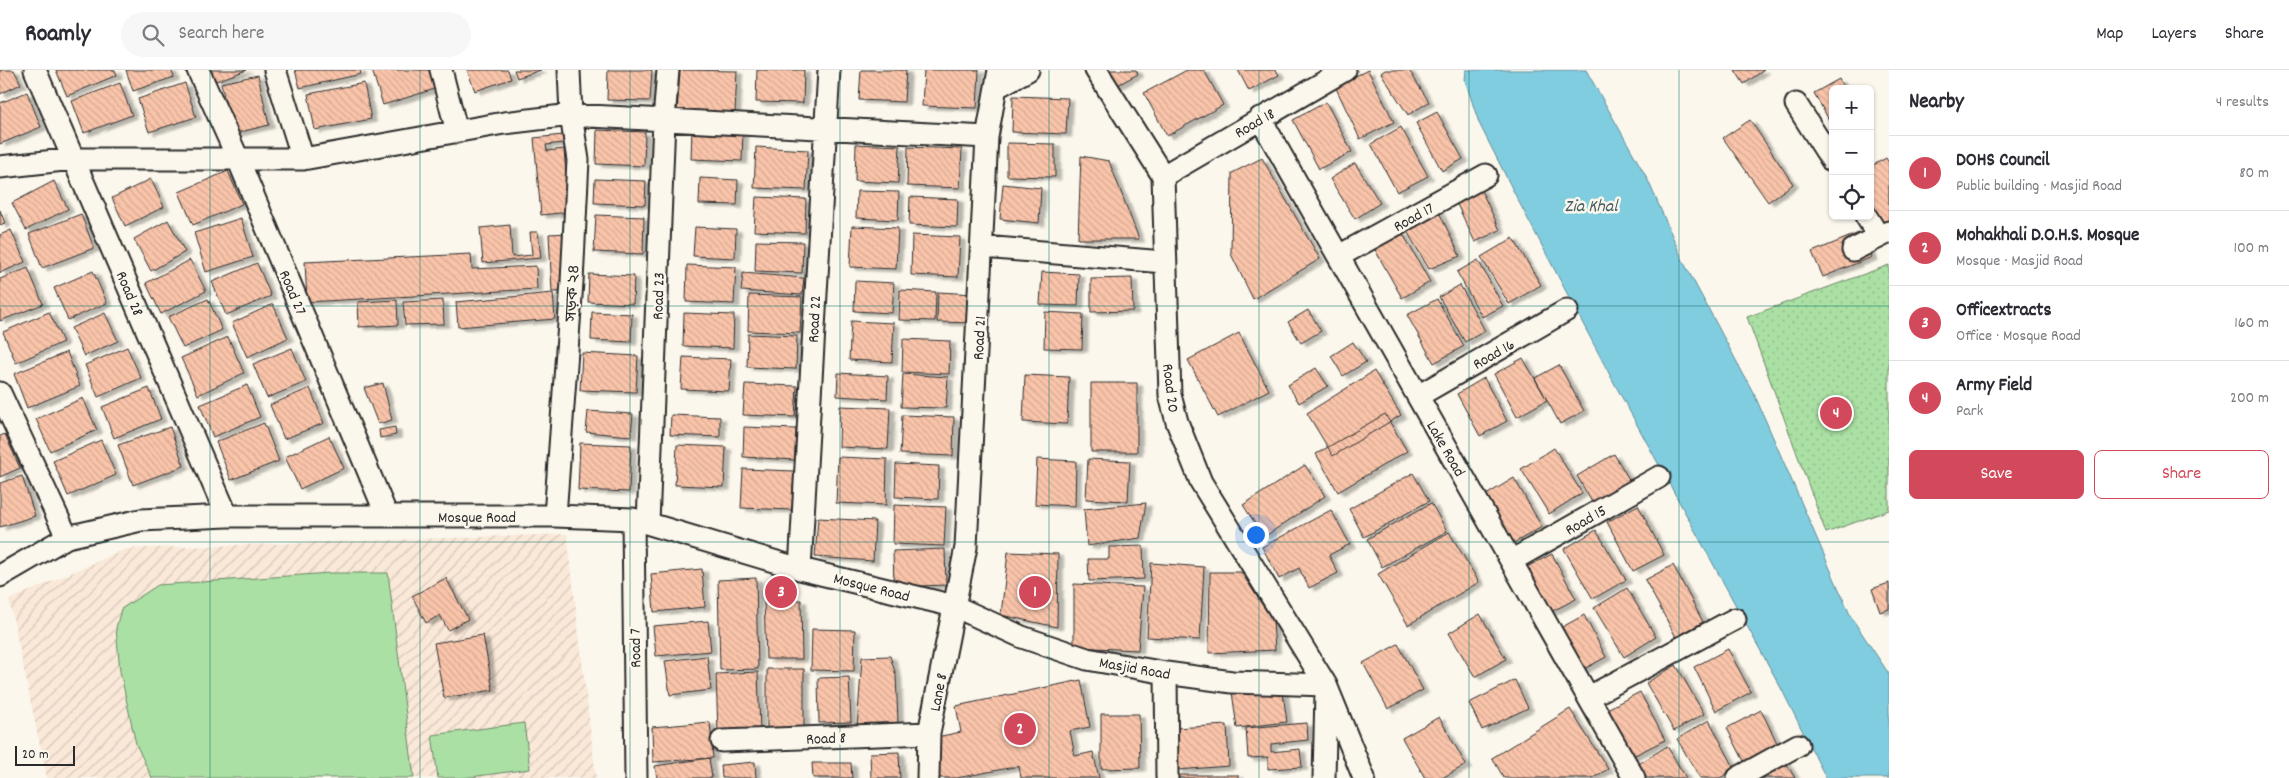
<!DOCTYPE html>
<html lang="en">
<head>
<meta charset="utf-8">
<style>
	body { margin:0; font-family:Dekko,"Noto Sans Bengali",sans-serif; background:#f7f7f7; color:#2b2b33 }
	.controls { position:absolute; right:15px; top:15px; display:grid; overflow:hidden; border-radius:8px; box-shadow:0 1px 4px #0004 }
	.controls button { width:45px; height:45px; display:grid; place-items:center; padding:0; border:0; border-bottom:1px solid #e1e1e2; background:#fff; color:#2b2b33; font:25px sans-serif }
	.scale { position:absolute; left:15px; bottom:12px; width:60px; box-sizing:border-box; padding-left:5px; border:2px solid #2b2b2b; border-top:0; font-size:14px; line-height:18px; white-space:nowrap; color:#2b2b2b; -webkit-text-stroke:4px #fbf7ec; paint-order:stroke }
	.you { position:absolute; left:1255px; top:464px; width:18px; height:18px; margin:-12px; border:4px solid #fff; border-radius:50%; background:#1a73e8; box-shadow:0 0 0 8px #1a73e833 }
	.badge { display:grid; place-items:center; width:32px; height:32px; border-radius:50%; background:#d1495b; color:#fff; font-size:16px; font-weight:700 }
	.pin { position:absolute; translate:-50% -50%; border:2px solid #fff; box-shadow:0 1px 5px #0006 }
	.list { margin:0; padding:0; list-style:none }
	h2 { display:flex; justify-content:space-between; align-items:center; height:65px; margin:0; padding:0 20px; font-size:21px }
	h2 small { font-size:16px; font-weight:400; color:#7c7c81 }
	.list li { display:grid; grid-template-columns:32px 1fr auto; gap:15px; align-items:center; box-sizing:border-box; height:75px; padding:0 20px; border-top:1px solid #e1e1e2 }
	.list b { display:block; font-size:19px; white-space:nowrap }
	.list p { margin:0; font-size:16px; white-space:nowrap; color:#7c7c81 }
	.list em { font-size:16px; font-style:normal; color:#7c7c81 }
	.actions { display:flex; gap:10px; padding:15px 20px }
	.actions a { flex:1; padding:11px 0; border:1px solid #d1495b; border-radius:8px; text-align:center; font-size:18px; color:#d1495b }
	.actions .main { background:#d1495b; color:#fff }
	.icon { flex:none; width:28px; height:28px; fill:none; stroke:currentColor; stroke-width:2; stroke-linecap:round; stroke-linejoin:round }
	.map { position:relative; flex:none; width:1889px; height:708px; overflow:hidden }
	header { display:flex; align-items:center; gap:30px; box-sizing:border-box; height:70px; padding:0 25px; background:#fff; border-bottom:1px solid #e1e1e2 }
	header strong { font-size:24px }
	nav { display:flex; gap:28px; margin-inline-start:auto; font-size:18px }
	.search { width:350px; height:45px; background:#f7f7f7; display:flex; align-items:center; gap:12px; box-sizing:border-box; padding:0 18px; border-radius:28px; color:#7c7c81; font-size:19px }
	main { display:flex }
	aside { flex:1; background:#fff }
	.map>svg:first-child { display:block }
	.built { fill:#fae8d8 }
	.industrial { fill:url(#industrial-furrows) }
	.green { fill:url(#green-dots); stroke:#6a8667 }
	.pitch { fill:#aae0a3; stroke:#6a8667 }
	.water { fill:#81cde0; stroke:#5f8c98 }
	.building { fill:url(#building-back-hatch); stroke:#2b2b2b; filter:url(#shadow) }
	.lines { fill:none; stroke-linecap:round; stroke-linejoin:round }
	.street-casing { stroke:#2b2b2b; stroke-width:25 }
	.street { stroke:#fbf7ec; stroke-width:21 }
	.grid { fill:none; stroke:#0f766e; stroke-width:1; stroke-opacity:0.55 }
	.labels { text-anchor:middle; stroke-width:5; stroke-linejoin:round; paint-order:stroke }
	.street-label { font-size:16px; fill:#2b2b2b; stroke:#fbf7ec }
	.water-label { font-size:18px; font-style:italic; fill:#455c61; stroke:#fbf7ec }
</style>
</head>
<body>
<header>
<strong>Roamly</strong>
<div class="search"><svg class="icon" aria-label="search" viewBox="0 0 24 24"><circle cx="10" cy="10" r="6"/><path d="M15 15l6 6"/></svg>Search here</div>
<nav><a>Map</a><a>Layers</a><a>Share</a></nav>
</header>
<main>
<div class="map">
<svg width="1889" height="708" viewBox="0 0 1889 708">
	<defs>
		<pattern id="industrial-furrows" width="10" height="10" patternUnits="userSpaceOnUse" patternTransform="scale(1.25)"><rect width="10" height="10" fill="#fae8d8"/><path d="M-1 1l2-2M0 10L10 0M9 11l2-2" fill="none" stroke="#d6c7ba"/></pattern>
		<pattern id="green-dots" width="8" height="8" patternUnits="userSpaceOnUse" patternTransform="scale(1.25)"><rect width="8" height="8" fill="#aae0a3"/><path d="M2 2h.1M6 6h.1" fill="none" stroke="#92c08c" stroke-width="1.8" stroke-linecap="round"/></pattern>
		<pattern id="building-back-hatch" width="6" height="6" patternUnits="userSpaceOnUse" patternTransform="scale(1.25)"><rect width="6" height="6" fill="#f9c4aa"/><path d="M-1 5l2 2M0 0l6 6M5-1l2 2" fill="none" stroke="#d6a992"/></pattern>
		<filter id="shadow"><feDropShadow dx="5.5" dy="3" stdDeviation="1" flood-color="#0004"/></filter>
	</defs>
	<rect width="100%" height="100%" fill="#fbf7ec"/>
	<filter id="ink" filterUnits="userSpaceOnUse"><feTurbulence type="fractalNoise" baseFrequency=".02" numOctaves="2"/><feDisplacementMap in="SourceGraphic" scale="10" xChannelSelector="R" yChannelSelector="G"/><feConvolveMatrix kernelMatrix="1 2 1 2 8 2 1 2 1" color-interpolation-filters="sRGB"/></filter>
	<g filter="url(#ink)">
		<path class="built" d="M799,553L806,606L776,610L769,556Z"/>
		<path class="industrial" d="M567,464L596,708H47L9,530L126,479Z"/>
		<path class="green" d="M1889,195V440L1826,463L1747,247Z"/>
		<path class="pitch" d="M330,503H388L414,708H152L136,674L120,601L116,558L121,539L158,515Z
			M524,653L530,699L463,708H438L432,665Z"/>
		<path class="water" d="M1466,0H1586L1647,108L1684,193L1755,326L1851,547L1889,604V708H1826L1781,618L1612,309L1519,132L1479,53L1465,10Z"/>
		<path class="building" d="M0,0H14L21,14L0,24Z
			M56,0H115L117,5L67,26Z
			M126,0H171L174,7L133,21Z
			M211,0H247L216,11Z
			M295,0H360L361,4L300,18Z
			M372,0H435L441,17L383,35Z
			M467,0H508L511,9L475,21Z
			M514,0H541L517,8Z
			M608,0H652L650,31L607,30Z
			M680,0L737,1L735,43L677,42Z
			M757,0H804L803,33L756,32Z
			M861,0H906L904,32L859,30Z
			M924,0H979L977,38L922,36Z
			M1102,0H1136L1138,4L1112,18Z
			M1187,0H1204L1223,35L1167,66L1144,23Z
			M1238,0H1276L1279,5L1249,21Z
			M1368,0L1394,52L1360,69L1335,16Z
			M1385,0H1409L1429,32L1408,45L1381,3Z
			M1735,0H1764L1744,14Z
			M258,5L269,55L232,64L221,13Z
			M1839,9L1844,19H1833V57L1814,23Z
			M120,13L132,45L84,63L72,31Z
			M185,13L196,47L149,62L138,29Z
			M364,13L371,49L315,60L308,24Z
			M27,22L41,57L0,74V33Z
			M1013,26L1068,28L1066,64L1012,62Z
			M1326,32L1352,82L1319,99L1293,50Z
			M1437,42L1463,89L1442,101L1416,53Z
			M1750,50L1793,114L1768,132L1723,68Z
			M692,57L743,59L742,91L691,89Z
			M1401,57L1428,106L1397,122L1371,74Z
			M597,60L645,62L644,96L596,94Z
			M563,65V73L546,75L547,81L564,79L569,142L541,145L534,68Z
			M1007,73L1055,74V107L1007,106Z
			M856,74L900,76L898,113L855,111Z
			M756,77L808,80L806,120L754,118Z
			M908,77L962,79L960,118L907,116Z
			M1081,86L1109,91L1139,169H1078Z
			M1262,88L1320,189L1253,229L1231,184L1232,103Z
			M1886,88L1889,93V158L1886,160L1870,134V97Z
			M1355,93L1380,133L1355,149L1330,109Z
			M228,101L242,134L193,155L179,122Z
			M700,108L738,110L737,135L699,134Z
			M151,109L164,137L125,156L112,128Z
			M595,109L646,111L645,135L594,133Z
			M54,111L68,139L26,160L12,133Z
			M1003,114L1041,118L1039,153L1000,149Z
			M1480,118L1500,160L1475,172L1455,130Z
			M857,121L899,122L898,150L856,148Z
			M756,127L806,129L805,163L754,161Z
			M910,127L958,129L957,157L909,155Z
			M0,140L5,153L0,155Z
			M1438,140L1460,186L1429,199L1405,158Z
			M81,144L94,178L42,198L29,164Z
			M596,145L644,147L643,184L594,182Z
			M241,148L253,187L206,202L194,163Z
			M168,150L185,182L151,201L134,169Z
			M510,155L512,187L532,185L530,162H538L541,188L483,193L480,158Z
			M852,156L898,158L896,199L850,197Z
			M695,157L736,159L735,188L693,186Z
			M11,160L25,192L0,203V165Z
			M1402,162L1430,212L1402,228L1374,178Z
			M1861,162L1872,187L1823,207L1812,182Z
			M569,163L572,221L552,222L549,164Z
			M912,165L960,167L958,207L911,205Z
			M1513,168L1541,215L1509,234L1481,187Z
			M756,171L803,172L802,203L755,201Z
			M471,184L472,199L536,196L537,219L307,232L305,192Z
			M190,190L206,221L161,244L146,213Z
			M1478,190L1503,236L1482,247L1457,202Z
			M257,193L271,226L226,245L212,212Z
			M687,195L736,197L734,234L686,232Z
			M28,198L43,234L0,251V209Z
			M93,201L107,233L68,250L54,218Z
			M1042,202L1079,204L1078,236L1040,235Z
			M743,203L804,208L802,225L741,221Z
			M589,204L634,206L633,234L588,232Z
			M1132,208L1133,241L1091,242V209Z
			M855,211L894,213L892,243L854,241Z
			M1460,215L1485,261L1465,272L1439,227Z
			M900,220L936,222L935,251L899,250Z
			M938,222L974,224L973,253L937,252Z
			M553,223L555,249L458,257L456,232Z
			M749,225L802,227L800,263L748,261Z
			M208,229L222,260L183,278L168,247Z
			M1437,229L1464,276L1434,293L1407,245Z
			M397,230L398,255L359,257L358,232Z
			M443,230L444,254L405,255L403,232Z
			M273,234L288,268L247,287L232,253Z
			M1308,240L1321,261L1301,273L1288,252Z
			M49,242L63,272L16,293L3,262Z
			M592,242L632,244L631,272L591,270Z
			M1045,242L1083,244L1082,279L1044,278Z
			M105,243L118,271L84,286L71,258Z
			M684,243L734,245L733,278L683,276Z
			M851,251L894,253L892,292L849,290Z
			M1239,263L1269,320L1218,347L1188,290Z
			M748,264L797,266L796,299L747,297Z
			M228,267L244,303L198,325L181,288Z
			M903,269L950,271L949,304L902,302Z
			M1353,272L1366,292L1343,306L1331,286Z
			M127,277L141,308L98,327L85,295Z
			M292,278L306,312L267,328L253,294Z
			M67,282L80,316L27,338L14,304Z
			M582,283L638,286L636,322L580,320Z
			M683,287L731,289L729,321L681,319Z
			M1523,288L1547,330L1517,347L1494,304Z
			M1559,295L1584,341L1560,354L1535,308Z
			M1316,298L1328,316L1299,333L1288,315Z
			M1374,301L1401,345L1333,386L1307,343Z
			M838,303L888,306L887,329L837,326Z
			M903,304L948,307L946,338L901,337Z
			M1025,305L1069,307L1067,354L1023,352Z
			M1484,308L1507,351L1480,366L1457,324Z
			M383,313L392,350L378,354L364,318Z
			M1091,313H1137V382H1091Z
			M745,314L797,316L795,347L743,345Z
			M247,315L260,347L213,367L200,335Z
			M149,318L161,349L114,368L102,337Z
			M310,318L324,353L284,369L270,335Z
			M83,328L97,360L50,381L36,349Z
			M840,336L890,338L888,379L839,377Z
			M588,341L633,344L631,366L586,362Z
			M1385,344L1407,381L1338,422L1316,384Z
			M671,345L720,347V367L670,365Z
			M902,345L954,347L953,386L900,384Z
			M264,353L279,391L231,410L216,372Z
			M170,357L184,396L133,415L118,375Z
			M395,357L396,365L380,368L379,360Z
			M744,357L796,359L795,390L743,387Z
			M5,364L20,398L0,407V366Z
			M329,366L344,398L300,419L285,387Z
			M101,370L116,405L68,426L53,391Z
			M580,373L631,375L629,422L578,420Z
			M677,375L726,377L724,417L675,415Z
			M1554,378L1582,423L1549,444L1521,399Z
			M1614,384L1630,411L1593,434L1577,406Z
			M838,387L887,389L886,435L836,433Z
			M1037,389L1076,391L1075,436L1035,434Z
			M1088,389L1130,391L1128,431L1086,429Z
			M896,394L939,396L938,429L895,427Z
			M1305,395L1325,426L1264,467L1243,435Z
			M743,399L794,401L792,440L741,438Z
			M1413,403L1429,431L1364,467L1349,439Z
			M22,406L35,446L0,457V413Z
			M1514,408L1542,457L1514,473L1486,425Z
			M1146,433L1140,468L1087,476L1084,439Z
			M1431,433L1447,461L1382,497L1367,469Z
			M894,435L946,437L944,476L893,474Z
			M1638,435L1664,485L1633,501L1607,452Z
			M1331,440L1350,474L1329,485L1338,503L1309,518L1299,498L1279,509L1262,477Z
			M818,448L875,451L873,491L815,487Z
			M1596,460L1626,510L1593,529L1564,479Z
			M1449,462L1479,512L1408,555L1378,504Z
			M1143,476L1144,509L1089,511L1088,489H1109V477Z
			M945,479L946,515L894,517L893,481Z
			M1008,482L1058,484L1057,557L1001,545Z
			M1552,484L1576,529L1541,547L1517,502Z
			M1151,493L1204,497L1200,570L1147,567Z
			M1673,495L1703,552L1676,567L1645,510Z
			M702,499L705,537L654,542L651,504Z
			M1210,502H1241L1273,551L1275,580L1209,583Z
			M446,508L468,549L448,560L440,545L426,553L412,526Z
			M756,508L758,599L720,600L718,510Z
			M1889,513V539L1880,542L1872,519Z
			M1074,514L1143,517L1138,580L1074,577Z
			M1627,518L1656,567L1624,587L1594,538Z
			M801,530L802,589H766L764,531Z
			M1480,544L1506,589L1475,607L1449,563Z
			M1584,545L1606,587L1577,603L1555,561Z
			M708,551L711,581L656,586L653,556Z
			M812,559L855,560L854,601L811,600Z
			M483,565L493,620L444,628L434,573Z
			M1398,574L1423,620L1388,639L1363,593Z
			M1728,579L1751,622L1716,641L1694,597Z
			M707,586L711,620L670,625L665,591Z
			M890,586L896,605L898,651L893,658L857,659L862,587Z
			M1676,595L1704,644L1674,661L1646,613Z
			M767,599H804V659L767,662Z
			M758,602L760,662L718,663L716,604Z
			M849,607L851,652L819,653L818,608Z
			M1081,610L1090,657L1070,661L1075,686L1093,682L1099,708H1021L1019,696L957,708H940L932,668L961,662L956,636Z
			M1515,610L1528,638L1482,660L1469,633Z
			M1282,616L1287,652L1237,658L1232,622Z
			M1640,622L1665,670L1631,687L1607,639Z
			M1570,639L1608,699L1593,708H1504L1492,688Z
			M1761,640L1777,673L1745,693L1727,658Z
			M1101,644H1139L1140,698L1101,699Z
			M1439,647L1466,695L1442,708H1425L1402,668Z
			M1709,650L1735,699L1720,708H1700L1677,669Z
			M710,652L713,688L653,692L652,657Z
			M1307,653L1308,670L1271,674V682L1300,679L1302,697L1268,699V687L1248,688L1246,658Z
			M1227,655L1229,696L1177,700L1175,658Z
			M1667,676L1686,708H1645L1637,695Z
			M899,682L900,708H871L870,683Z
			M709,688L712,708H657L655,696Z
			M1783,688L1795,708H1751Z
			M755,692L756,708H722L721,695Z
			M812,693H851L852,708H813Z
			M1175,705H1238V708H1175Z"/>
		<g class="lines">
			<defs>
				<path id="street" d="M35,0L227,446
					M198,0L238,89L387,446
					M275,0L303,89
					M441,0L457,62
					M1096,0L1163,106L1170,325L1177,352L1201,412L1326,615L1364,708
					M997,17L1028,0
					M1796,34L1833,92
					M1260,48L1634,708
					M0,97L73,89H303L504,53L571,45L987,67
					M1163,106L1345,0
					M1866,146L1879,167L1889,162
					M983,177L1164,192
					M1853,180L1879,167
					M1339,186L1486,105
					M0,323L67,467
					M1418,326L1567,240
					M555,446L572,212L578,90L571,45L569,0
					M633,449L636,708
					M648,453L664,50L668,0
					M1511,491L1659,407
					M800,499L829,0
					M0,506L67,467L141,450L227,446H555L633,449L800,499L954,536L1022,567L1087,589L1166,603L1232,612L1326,615
					M1166,603L1167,708
					M1589,627L1735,549
					M722,671L929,663
					M928,708L929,663L966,477L987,67L999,0
					M1324,708L1326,622
					M1738,708L1798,675"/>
			</defs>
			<use href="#street" class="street-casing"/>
			<use href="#street" class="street"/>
		</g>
	</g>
	<path class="grid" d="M210,0V708M420,0V708M630,0V708M840,0V708M1049,0V708M1259,0V708M1469,0V708M1679,0V708M0,236H1889M0,472H1889"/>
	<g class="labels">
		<g class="street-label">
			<text transform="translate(1254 52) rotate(-30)" y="6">Road 18</text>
			<text transform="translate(1413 146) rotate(-29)" y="6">Road 17</text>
			<text transform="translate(294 222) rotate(67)" y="6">Road 27</text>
			<text transform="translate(131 223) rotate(67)" y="6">Road 28</text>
			<text transform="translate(571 223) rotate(-87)" y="6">সড়ক ২৪</text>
			<text transform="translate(657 226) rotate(-88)" y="6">Road 23</text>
			<text transform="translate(813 249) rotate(-87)" y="6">Road 22</text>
			<text transform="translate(978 268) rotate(-87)" y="6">Road 21</text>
			<text transform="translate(1493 283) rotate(-30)" y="6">Road 16</text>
			<text transform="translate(1172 318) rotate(83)" y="6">Road 20</text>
			<text transform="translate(1447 378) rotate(60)" y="6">Lake Road</text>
			<text x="477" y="452">Mosque Road</text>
			<text transform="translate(1585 449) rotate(-30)" y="6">Road 15</text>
			<text transform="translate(872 516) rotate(14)" y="6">Mosque Road</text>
			<text transform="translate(634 578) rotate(-91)" y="6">Road 7</text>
			<text transform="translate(1135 597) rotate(10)" y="6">Masjid Road</text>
			<text transform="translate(937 622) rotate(-79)" y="6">Lane 8</text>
			<text transform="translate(826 667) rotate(-2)" y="6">Road 8</text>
		</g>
		<g class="water-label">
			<text x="1591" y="141">Zia Khal</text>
		</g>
	</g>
</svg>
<div class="controls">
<button>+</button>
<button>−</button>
<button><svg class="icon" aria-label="locate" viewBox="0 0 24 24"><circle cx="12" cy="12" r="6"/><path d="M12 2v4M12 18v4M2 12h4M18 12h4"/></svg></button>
</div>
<div class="scale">20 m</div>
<div class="you"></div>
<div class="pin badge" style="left:1035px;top:522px">1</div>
<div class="pin badge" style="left:1020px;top:659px">2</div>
<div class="pin badge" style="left:781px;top:522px">3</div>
<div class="pin badge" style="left:1836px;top:343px">4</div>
</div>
<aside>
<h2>Nearby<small>4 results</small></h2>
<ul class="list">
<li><span class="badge">1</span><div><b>DOHS Council</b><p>Public building · Masjid Road</p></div><em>80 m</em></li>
<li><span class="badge">2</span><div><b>Mohakhali D.O.H.S. Mosque</b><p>Mosque · Masjid Road</p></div><em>100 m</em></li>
<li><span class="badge">3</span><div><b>Officextracts</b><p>Office · Mosque Road</p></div><em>160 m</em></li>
<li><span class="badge">4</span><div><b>Army Field</b><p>Park</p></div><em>200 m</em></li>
</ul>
<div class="actions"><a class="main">Save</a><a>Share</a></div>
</aside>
</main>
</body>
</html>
